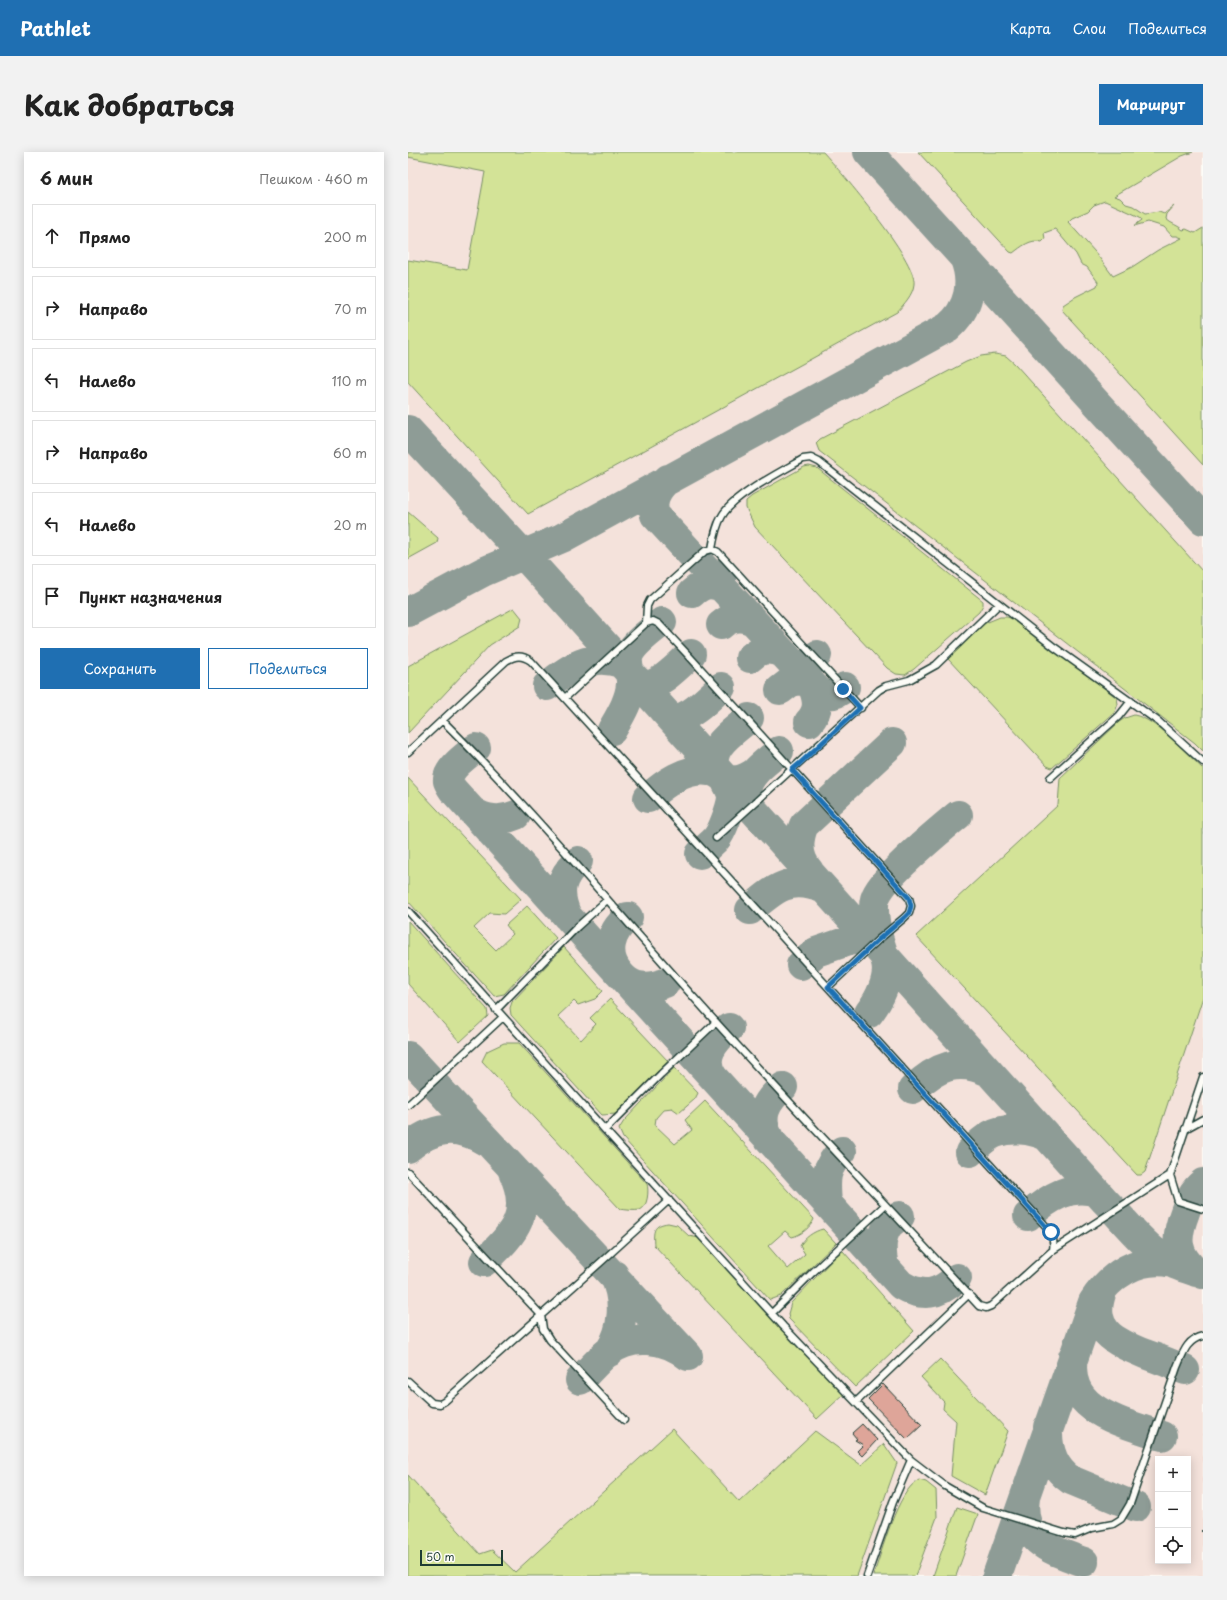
<!DOCTYPE html>
<html lang="ru">
<head>
<meta charset="utf-8">
<style>
	body { margin:0; font-family:"Playpen Sans",sans-serif; background:#f2f2f2; color:#222 }
	.controls { position:absolute; right:12px; bottom:12px; display:grid; overflow:hidden; border-radius:0px; box-shadow:0 2px 10px #0003 }
	.controls button { width:36px; height:36px; display:grid; place-items:center; padding:0; border:0; border-bottom:1px solid #e0e0e0; background:#fff; color:#222; font:20px sans-serif }
	.scale { position:absolute; left:12px; bottom:10px; width:83px; box-sizing:border-box; padding-left:4px; border:2px solid #1f3d34; border-top:0; font-size:11px; line-height:14px; white-space:nowrap; color:#1f3d34; -webkit-text-stroke:3px #fdfcf7; paint-order:stroke }
	.stop { position:absolute; width:12px; height:12px; margin:-9px; border:3px solid #1f6fb2; border-radius:50%; background:#fff }
	.stop.end { background:#1f6fb2; border-color:#fff; box-shadow:0 1px 4px #0008 }
	.list { margin:0; padding:0; list-style:none }
	h2 { display:flex; justify-content:space-between; align-items:center; height:52px; margin:0; padding:0 16px; font-size:17px }
	h2 small { font-size:13px; font-weight:400; color:#767676 }
	.list li { display:grid; grid-template-columns:26px 1fr auto; gap:12px; align-items:center; box-sizing:border-box; height:64px; margin:0 8px 8px; padding:0 8px; border:1px solid #e0e0e0; border-radius:0px }
	.list b { display:block; font-size:15px; white-space:nowrap }
	.list em { font-size:13px; font-style:normal; color:#767676 }
	.actions { display:flex; gap:8px; padding:12px 16px }
	.actions a { flex:1; padding:9px 0; border:1px solid #1f6fb2; border-radius:0px; text-align:center; font-size:14px; color:#1f6fb2 }
	.actions .main { background:#1f6fb2; color:#fff }
	.icon { flex:none; width:22px; height:22px; fill:none; stroke:currentColor; stroke-width:2; stroke-linecap:round; stroke-linejoin:round }
	.map { position:relative; flex:none; width:795px; height:1424px; overflow:hidden; border-radius:0px }
	header { display:flex; align-items:center; gap:24px; box-sizing:border-box; height:56px; padding:0 20px; background:#1f6fb2; color:#fff }
	header strong { font-size:19px }
	nav { display:flex; gap:22px; margin-inline-start:auto; font-size:14px }
	.intro { display:flex; align-items:center; justify-content:space-between; box-sizing:border-box; height:96px; padding:0 24px }
	h1 { margin:0; font-size:28px }
	.button { padding:10px 18px; border-radius:0px; background:#1f6fb2; color:#fff; font-size:14px; font-weight:700 }
	main { display:flex; gap:24px; padding:0 24px }
	aside { flex:1; background:#fff; border-radius:0px; box-shadow:0 2px 10px #0003 }
	.map>svg:first-child { display:block }
	.built { fill:#f4e2db; fill-rule:evenodd }
	.green { fill:#d3e397; stroke:#799066; fill-rule:evenodd }
	.lines { fill:none; stroke-linecap:round; stroke-linejoin:round }
	.taxiway { stroke:#8e9c96; stroke-width:30 }
	.building { fill:#dea599; stroke:#1f3d34 }
	.lane-casing { stroke:#1f3d34; stroke-width:9 }
	.path { stroke:#1f3d34; stroke-width:2; stroke-dasharray:3 3; stroke-linecap:butt }
	.lane { stroke:#fdfcf7; stroke-width:6 }
	.route { stroke:#1f6fb2; stroke-width:5 }
</style>
</head>
<body>
<header>
<strong>Pathlet</strong>
<nav><a>Карта</a><a>Слои</a><a>Поделиться</a></nav>
</header>
<div class="intro"><h1>Как добраться</h1><a class="button">Маршрут</a></div>
<main>
<aside>
<h2>6 мин<small>Пешком · 460 m</small></h2>
<ul class="list">
<li><svg class="icon" aria-label="ahead" viewBox="0 0 24 24"><path d="M12 20V5M6 11l6-6 6 6"/></svg><div><b>Прямо</b></div><em>200 m</em></li>
<li><svg class="icon" aria-label="right" viewBox="0 0 24 24"><path d="M7 20v-9h11M14 6l5 5-5 5"/></svg><div><b>Направо</b></div><em>70 m</em></li>
<li><svg class="icon" aria-label="left" viewBox="0 0 24 24"><path d="M17 20v-9H6M10 6l-5 5 5 5"/></svg><div><b>Налево</b></div><em>110 m</em></li>
<li><svg class="icon" aria-label="right" viewBox="0 0 24 24"><path d="M7 20v-9h11M14 6l5 5-5 5"/></svg><div><b>Направо</b></div><em>60 m</em></li>
<li><svg class="icon" aria-label="left" viewBox="0 0 24 24"><path d="M17 20v-9H6M10 6l-5 5 5 5"/></svg><div><b>Налево</b></div><em>20 m</em></li>
<li><svg class="icon" aria-label="arrive" viewBox="0 0 24 24"><path d="M6 21V4h12l-3 4 3 4H6"/></svg><div><b>Пункт назначения</b></div></li>
</ul>
<div class="actions"><a class="main">Сохранить</a><a>Поделиться</a></div>
</aside>
<div class="map">
<svg width="795" height="1424" viewBox="0 0 795 1424">
	<rect width="100%" height="100%" fill="#fdfcf7"/>
	<filter id="ink" filterUnits="userSpaceOnUse"><feTurbulence type="fractalNoise" baseFrequency=".025" numOctaves="2"/><feDisplacementMap in="SourceGraphic" scale="8" xChannelSelector="R" yChannelSelector="G"/><feConvolveMatrix kernelMatrix="1 2 1 2 8 2 1 2 1" color-interpolation-filters="sRGB"/></filter>
	<g filter="url(#ink)">
		<path class="built" d="M0,0H795V1424H0ZM750,1307H780V1409H750Z"/>
		<path class="green" d="M0,0H415C433,20 509,108 506,132C505,143 496,152 489,160L120,362L0,230V108L59,118L77,20L0,5Z
			M510,0H785L774,4L706,44L712,46L718,52L725,54L737,62L751,60L756,62L766,54L759,62L758,67C763,72 770,73 775,78L778,77L787,81L795,76V313L654,158L655,153L667,145L689,134L690,130L679,115L673,112L668,102L647,77L636,81L637,87L634,90C623,86 613,95 605,101L602,100ZM697,49L732,65L734,68L726,74L740,70L756,75L764,84H769L774,86L750,98L724,115L705,124L687,100L660,70L664,66L680,59L686,53Z
			M587,202L598,204L607,212L795,420V599L787,591L411,299L408,291L412,287L558,210L573,204Z
			M401,314L409,316L575,449V453L571,460L506,517L497,523L488,522L479,516L347,375L338,356V349L344,344L396,315Z
			M0,360L30,386L29,391L0,407Z
			M106,456L114,466L112,474L82,493L0,581V514Z
			M592,465H599L605,467L709,546L710,552L707,560L644,616L639,614L540,507L575,472Z
			M726,563C748,567 778,601 795,617V845L737,1020L733,1023H729L508,784L650,653L652,626L711,570L717,566Z
			M0,626L113,747L96,762L82,761L66,776L88,798L105,782L98,773L119,754L148,786L96,842L86,844L0,749Z
			M0,769L79,857L80,864L52,890L0,832Z
			M156,795L195,839L187,847L170,853L166,849L150,864L173,888L188,872L182,866L202,847L260,909L208,962L194,963L103,863L102,856L104,850Z
			M96,891H111L239,1032C241,1038 240,1055 232,1058C226,1059 218,1058 212,1057L74,909L79,899Z
			M266,916L290,941L287,947L271,961L264,956L256,957L248,966L247,973L267,992L284,978L277,968L297,949L406,1067C403,1075 393,1083 384,1085L377,1079L360,1094L380,1117L397,1102L392,1094C396,1086 406,1079 415,1077L428,1091L373,1144L362,1148L215,986L211,977L216,969Z
			M260,1071L269,1073L281,1084L291,1086L436,1242L409,1267L246,1093C245,1079 245,1073 260,1071Z
			M435,1099L506,1179L447,1235L381,1167L380,1162L383,1151L428,1104Z
			M532,1207L600,1279L577,1343L543,1324L548,1269L535,1257L536,1250L513,1225Z
			M264,1277L331,1350L407,1279L453,1313L476,1292L489,1311L449,1424H0V1323L72,1402L84,1398L107,1420Z
			M511,1328L518,1330L528,1338L529,1365L507,1424H465C474,1401 489,1338 511,1328Z
			M549,1355L570,1362L548,1424H525Z"/>
		<g class="lines">
			<path class="taxiway" d="M460,0L795,368
				M0,278L115,402L697,1049C715,1067 731,1089 752,1104C764,1113 781,1117 795,1122
				M260,327C249,337 242,348 247,363L411,540C422,545 429,543 437,535
				M284,441C294,432 301,430 314,435L312,422
				M0,460L75,420L154,386L540,175C561,157 567,131 556,105
				M313,473C322,465 334,463 345,469
				M342,506C353,496 359,496 373,500
				M226,526C229,528 232,532 236,533C250,536 273,511 283,502
				M139,534C162,515 182,501 213,511
				M372,538L385,528L400,529C397,517 400,510 409,503
				M255,558C259,562 263,566 269,566C281,567 304,543 313,535
				M401,570C412,558 410,547 404,533
				M204,578C212,564 222,548 223,532C224,522 217,513 221,502C226,491 244,478 254,470
				M68,596C60,602 38,618 40,629C41,632 43,635 45,638L447,1082L493,1133C515,1146 530,1143 549,1126
				M308,617C297,596 328,578 341,566
				M338,639C340,621 359,610 371,599
				M240,646C257,631 277,616 301,619C306,619 310,622 315,625C326,632 336,627 346,621
				M64,659C78,668 92,670 108,663
				M292,702C297,697 303,692 308,687C314,680 323,656 324,646C324,639 319,632 316,626
				M401,719C390,706 389,689 396,673L484,591
				M342,758C367,736 382,723 416,737
				M159,764C149,741 151,726 170,709
				M220,765C202,780 195,803 212,822C217,828 222,832 230,834C239,836 248,834 257,831
				M393,813L408,800L437,790L448,787L466,792
				M461,861C471,848 482,827 478,810C474,796 468,783 467,769C466,762 465,754 467,747C473,726 531,679 550,663
				M0,904L280,1204C258,1186 224,1181 200,1200C190,1208 181,1219 172,1228
				M305,925C291,906 307,888 321,876
				M505,937C528,915 550,905 581,920
				M361,986C349,965 358,949 375,935
				M0,996C25,974 50,972 79,990
				M562,1000C570,993 577,985 587,981C603,975 623,977 638,984
				M419,1051C417,1028 416,1016 434,999
				M620,1064C639,1047 664,1030 690,1041
				M76,1110C108,1079 125,1062 104,1017
				M476,1114C473,1101 472,1085 480,1074C483,1070 488,1067 492,1064
				M788,1120C767,1101 767,1086 777,1060C781,1048 785,1039 795,1031
				M694,1139C680,1178 707,1190 737,1202C751,1207 764,1212 777,1218
				M201,1200C216,1178 218,1147 206,1123
				M665,1205C656,1260 715,1270 754,1284
				M640,1275C639,1297 645,1316 663,1328L728,1355
				M617,1346C611,1389 642,1398 676,1410
				M589,1424L685,1150C702,1123 731,1103 764,1111"/>
		</g>
		<path class="building" d="M475,1232L514,1273L499,1287L460,1247Z
			M454,1272L469,1288L454,1304L449,1299L455,1293L447,1288L449,1287L444,1281Z"/>
		<g class="lines">
			<defs>
				<path id="lane" d="M304,397C306,385 308,374 314,364C325,344 374,319 395,307L403,306L411,310L646,495L751,570L795,610
					M238,471L239,454L242,448L297,399L304,397L310,400L453,556
					M157,546L238,471L245,469L251,472L281,504L501,746L503,754L501,761L496,766L470,788L420,835
					M0,600L98,509C108,503 114,503 123,509L625,1060C636,1073 648,1080 645,1098L583,1154L578,1156L571,1154C487,1062 400,971 316,879C222,776 134,668 35,569
					M642,626L711,564L723,549
					M308,686L471,538L478,534L501,528L528,513L591,452
					M0,759L197,978L375,1174L503,1308
					M88,858L169,775L199,748
					M0,953L95,865
					M777,977L795,967
					M197,978L253,922L308,870
					M0,1020L133,1163L135,1177L142,1188L216,1268
					M762,1023L795,925
					M645,1098L762,1023L770,1049L795,1057
					M364,1161L404,1121L477,1053
					M0,1229L24,1251L32,1252L37,1249L193,1110L261,1048
					M448,1250L561,1142
					M459,1424L485,1350L503,1308L537,1334L575,1356L656,1381L667,1383L684,1376L705,1372L713,1367L722,1352L769,1215C775,1201 779,1187 795,1184"/>
			</defs>
			<use href="#lane" class="lane-casing"/>
			<path class="path" d="M793,1379H795"/>
			<use href="#lane" class="lane"/>
		</g>
	</g>
	<g class="lines" filter="url(#ink)">
		<path class="route" d="M435,537L452,556L391,612L384,618L501,746L503,754L501,761L496,766L470,788L420,835L643,1080"/>
	</g>
</svg>
<div class="controls">
<button>+</button>
<button>−</button>
<button><svg class="icon" aria-label="locate" viewBox="0 0 24 24"><circle cx="12" cy="12" r="6"/><path d="M12 2v4M12 18v4M2 12h4M18 12h4"/></svg></button>
</div>
<div class="scale">50 m</div>
<div class="stop" style="left:643px;top:1080px"></div>
<div class="stop end" style="left:435px;top:537px"></div>
</div>
</main>
</body>
</html>
